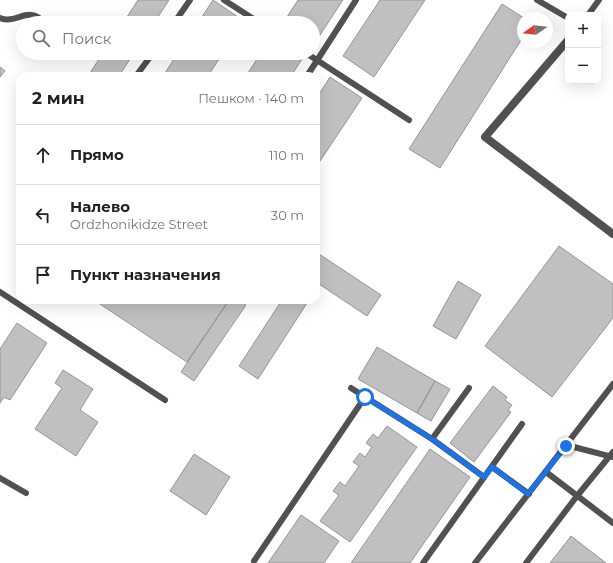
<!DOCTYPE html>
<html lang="ru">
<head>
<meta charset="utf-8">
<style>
	body { margin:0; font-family:Montserrat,sans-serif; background:#f2f2f2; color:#202124 }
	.controls { position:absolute; right:12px; top:12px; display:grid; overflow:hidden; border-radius:8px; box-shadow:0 4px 16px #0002 }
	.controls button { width:36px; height:36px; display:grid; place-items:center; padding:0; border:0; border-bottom:1px solid #e0e0e0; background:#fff; color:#202124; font:20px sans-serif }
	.compass { position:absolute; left:517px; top:12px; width:36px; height:36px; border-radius:50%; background:#fff; box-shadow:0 4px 16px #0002; rotate:256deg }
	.stop { position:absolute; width:12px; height:12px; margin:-9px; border:3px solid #1a73e8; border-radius:50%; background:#fff }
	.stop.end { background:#1a73e8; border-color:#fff; box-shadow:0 1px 4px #0008 }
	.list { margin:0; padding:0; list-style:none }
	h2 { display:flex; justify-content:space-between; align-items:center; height:52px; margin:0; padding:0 16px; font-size:17px }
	h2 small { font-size:13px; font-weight:400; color:#757577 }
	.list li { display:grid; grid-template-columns:26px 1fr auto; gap:12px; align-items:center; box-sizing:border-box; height:60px; padding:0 16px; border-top:1px solid #e0e0e0 }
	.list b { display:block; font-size:15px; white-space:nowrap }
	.list p { margin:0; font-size:13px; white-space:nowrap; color:#757577 }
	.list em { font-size:13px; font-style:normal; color:#757577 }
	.icon { flex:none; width:22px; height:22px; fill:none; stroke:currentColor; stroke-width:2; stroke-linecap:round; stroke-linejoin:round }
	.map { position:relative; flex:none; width:613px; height:563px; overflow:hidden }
	.search { position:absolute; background:#fff; box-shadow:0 4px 16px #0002; left:16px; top:16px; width:304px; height:44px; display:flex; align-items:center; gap:10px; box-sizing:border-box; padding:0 14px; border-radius:22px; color:#757577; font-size:15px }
	.panel { position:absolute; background:#fff; box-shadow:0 4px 16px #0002; left:16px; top:72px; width:304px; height:232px; border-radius:12px }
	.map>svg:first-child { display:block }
	.building { fill:#c0c0c0; stroke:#959595 }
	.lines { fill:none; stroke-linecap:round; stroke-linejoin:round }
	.lane { stroke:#515151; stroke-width:6 }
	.street { stroke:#515151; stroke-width:8 }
	.route { stroke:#1a73e8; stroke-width:5 }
</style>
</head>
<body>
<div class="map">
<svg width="613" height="563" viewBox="0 0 613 563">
	<rect width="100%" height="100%" fill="#fff"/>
	<path class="building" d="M138,0H169L154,23H123Z
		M213,0L244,21L243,23H198Z
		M298,0H343L318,38L313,35V23H295L287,17Z
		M380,0H425L374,77L343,56Z
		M502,4L524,18L523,37L440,168L409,149Z
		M103,53H134L119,76H88Z
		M178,53H223L208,76H163Z
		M261,53H293L302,59L291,76H246Z
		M0,67L5,71L0,77Z
		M330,77L362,98L316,167V99Z
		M559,246L613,284V318L552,397L485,346Z
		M316,252L381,295L367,316L316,282Z
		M458,281L481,295L456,339L433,326Z
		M94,300H229L187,362Z
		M229,300H239L246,305L194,381L181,372Z
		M282,300H309L258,379L239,366Z
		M17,323L47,343L10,400L4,397L0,403V349Z
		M377,347L435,381L417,413L358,379Z
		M63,370L93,389L80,410L98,422L76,456L35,429L62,388L55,383Z
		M435,381L450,389L431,421L417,413Z
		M493,386L507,397L505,400L512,405L508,410L511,412L474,462L450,443Z
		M387,426L417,447L350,542L320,521L339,495L333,491L340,482L345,486L359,466L353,462L360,453L365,457L372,447L366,443L373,434L378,438Z
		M430,449L470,477L410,563H351Z
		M194,454L230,477L206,515L170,491Z
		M301,515L339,541L324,563H268Z
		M571,536L606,563H550Z"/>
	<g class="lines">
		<path class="lane" d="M224,0L260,23
			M537,0L568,18
			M588,15L599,0
			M0,18C17,25 28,4 45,23
			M174,23L190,0
			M73,53L76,56
			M306,53L409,120
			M136,76L153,53
			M307,76L356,0
			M0,292L165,400
			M351,388L432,439L484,477
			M432,439L469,388
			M566,445L613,457
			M492,467L529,494
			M546,472L613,523
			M0,478L26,493
			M254,561L365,397
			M423,563L522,424
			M475,563L613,384
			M526,563L577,496L613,452"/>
		<path class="street" d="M568,40L485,137L613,234"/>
	</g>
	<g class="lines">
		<path class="route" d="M365,397L432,439L484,477L492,467L528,494L566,446"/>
	</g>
</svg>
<div class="controls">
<button>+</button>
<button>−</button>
</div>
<svg class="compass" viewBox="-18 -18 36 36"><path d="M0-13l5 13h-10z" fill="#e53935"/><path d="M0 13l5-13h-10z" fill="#757577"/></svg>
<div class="stop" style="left:365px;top:397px"></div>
<div class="stop end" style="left:566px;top:446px"></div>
<div class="search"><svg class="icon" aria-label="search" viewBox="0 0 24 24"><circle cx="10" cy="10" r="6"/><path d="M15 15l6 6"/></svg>Поиск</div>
<section class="panel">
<h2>2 мин<small>Пешком · 140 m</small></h2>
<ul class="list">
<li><svg class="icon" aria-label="ahead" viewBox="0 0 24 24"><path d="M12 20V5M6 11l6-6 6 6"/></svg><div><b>Прямо</b></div><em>110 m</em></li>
<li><svg class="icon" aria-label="left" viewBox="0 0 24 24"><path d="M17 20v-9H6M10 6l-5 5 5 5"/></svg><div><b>Налево</b><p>Ordzhonikidze Street</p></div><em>30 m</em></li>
<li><svg class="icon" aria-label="arrive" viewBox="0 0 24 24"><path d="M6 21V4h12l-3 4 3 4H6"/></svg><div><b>Пункт назначения</b></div></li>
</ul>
</section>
</div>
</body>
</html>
